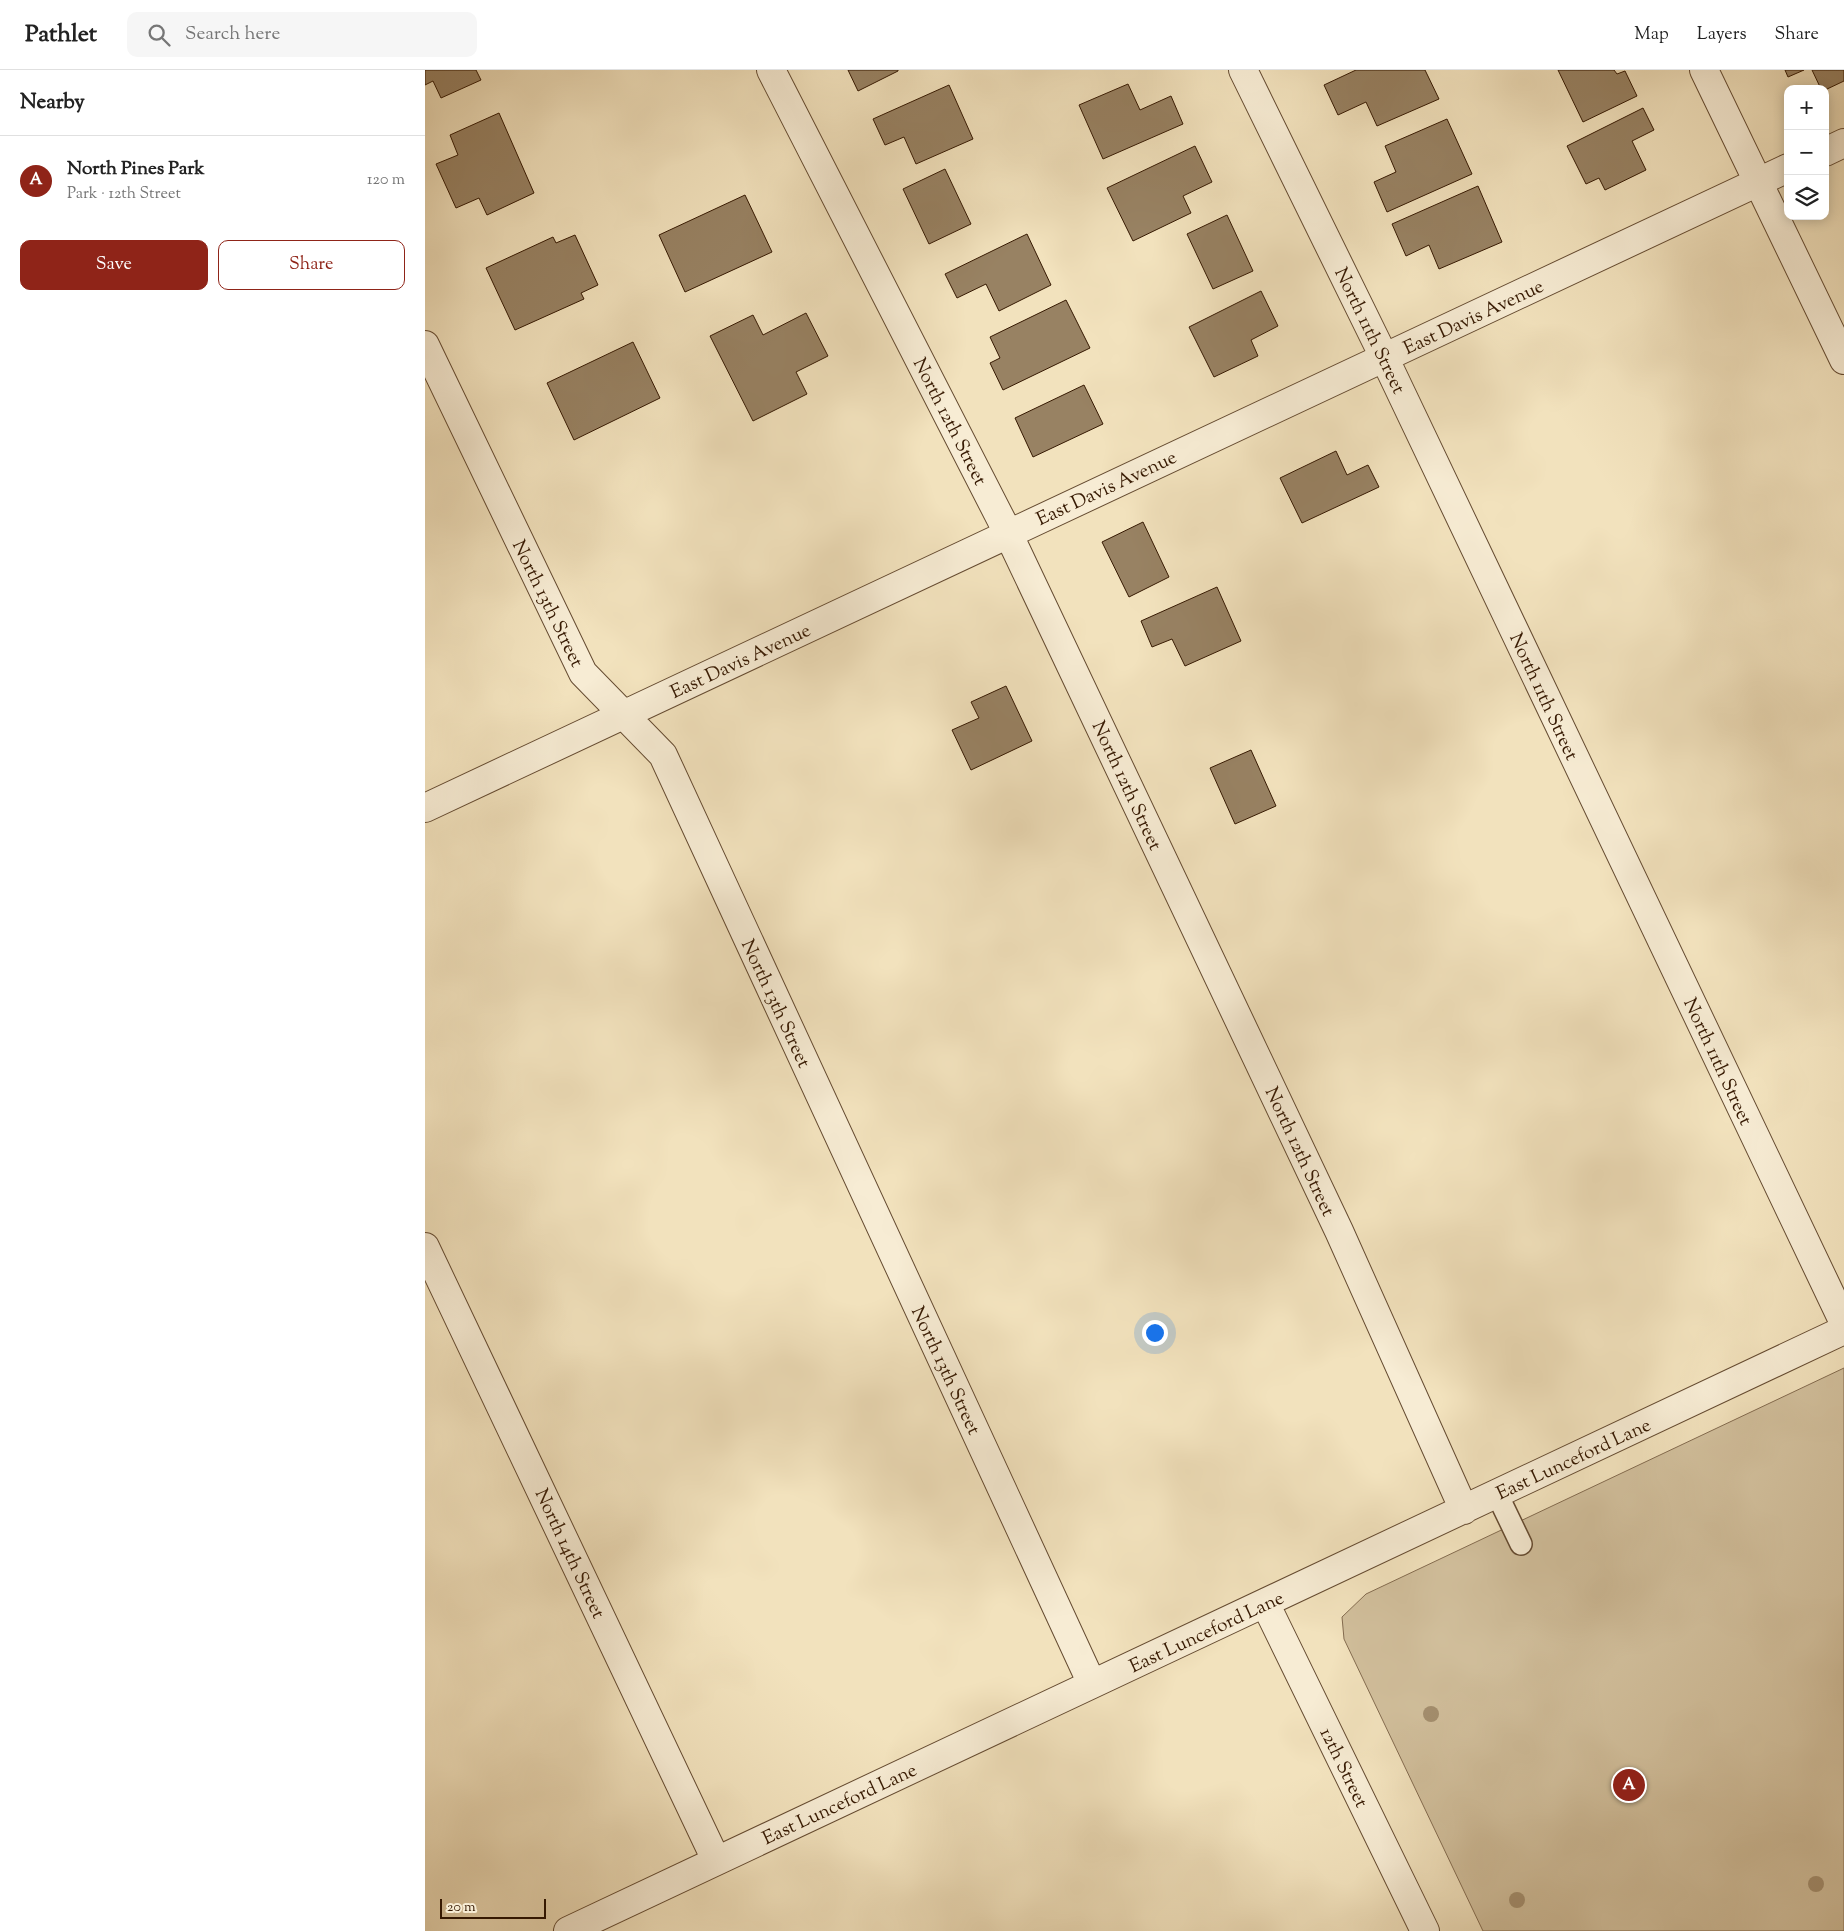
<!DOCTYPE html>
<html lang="en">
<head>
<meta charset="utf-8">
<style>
	body { margin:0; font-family:"Sorts Mill Goudy",serif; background:#f6f6f6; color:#222 }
	.controls { position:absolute; right:15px; top:15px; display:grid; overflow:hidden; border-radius:10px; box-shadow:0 2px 12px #0003 }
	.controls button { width:45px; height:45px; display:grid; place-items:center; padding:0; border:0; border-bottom:1px solid #e0e0e0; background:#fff; color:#222; font:25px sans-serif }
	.scale { position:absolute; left:15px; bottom:12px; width:106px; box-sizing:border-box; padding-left:5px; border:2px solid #361902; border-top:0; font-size:14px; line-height:18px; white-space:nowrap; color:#361902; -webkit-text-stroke:4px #f7ecd4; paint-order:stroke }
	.you { position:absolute; left:729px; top:1262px; width:18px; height:18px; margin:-12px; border:4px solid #fff; border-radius:50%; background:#1a73e8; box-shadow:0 0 0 8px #1a73e833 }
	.badge { display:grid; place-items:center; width:32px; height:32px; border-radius:50%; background:#8f2418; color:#fff; font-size:16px; font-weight:700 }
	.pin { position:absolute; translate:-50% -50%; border:2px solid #fff; box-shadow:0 1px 5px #0006 }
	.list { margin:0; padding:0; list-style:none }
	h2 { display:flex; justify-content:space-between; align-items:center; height:65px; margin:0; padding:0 20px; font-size:21px }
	h2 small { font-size:16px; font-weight:400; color:#767676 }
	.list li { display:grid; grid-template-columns:32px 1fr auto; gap:15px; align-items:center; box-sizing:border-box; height:90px; padding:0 20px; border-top:1px solid #e0e0e0 }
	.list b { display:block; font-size:19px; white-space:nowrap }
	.list p { margin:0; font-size:16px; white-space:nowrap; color:#767676 }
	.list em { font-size:16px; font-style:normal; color:#767676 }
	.actions { display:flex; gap:10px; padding:15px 20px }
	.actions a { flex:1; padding:11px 0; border:1px solid #8f2418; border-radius:10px; text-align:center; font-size:18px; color:#8f2418 }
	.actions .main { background:#8f2418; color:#fff }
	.icon { flex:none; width:28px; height:28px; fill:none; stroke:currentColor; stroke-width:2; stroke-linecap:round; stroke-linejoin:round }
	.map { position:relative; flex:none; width:1419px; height:1861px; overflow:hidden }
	header { display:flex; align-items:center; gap:30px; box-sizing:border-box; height:70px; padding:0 25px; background:#fff; border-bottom:1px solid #e0e0e0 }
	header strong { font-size:24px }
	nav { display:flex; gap:28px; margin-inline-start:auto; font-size:18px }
	.search { width:350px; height:45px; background:#f6f6f6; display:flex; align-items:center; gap:12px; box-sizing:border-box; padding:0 18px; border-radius:10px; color:#767676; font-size:19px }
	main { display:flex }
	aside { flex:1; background:#fff }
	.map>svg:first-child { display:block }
	.green { fill:#d2c09d; stroke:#846c50 }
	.building { fill:#988263; stroke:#361902 }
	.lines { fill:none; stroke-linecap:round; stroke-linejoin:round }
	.service-casing { stroke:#654b31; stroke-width:24 }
	.minor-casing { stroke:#654b31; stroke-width:30 }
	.service { stroke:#f7ecd4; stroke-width:21 }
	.minor { stroke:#f7ecd4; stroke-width:28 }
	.tree { fill:#a48f6f }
	.labels { text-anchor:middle; stroke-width:5; stroke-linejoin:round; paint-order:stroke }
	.street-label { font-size:19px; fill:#361902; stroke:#f7ecd4 }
</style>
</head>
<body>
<header>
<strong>Pathlet</strong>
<div class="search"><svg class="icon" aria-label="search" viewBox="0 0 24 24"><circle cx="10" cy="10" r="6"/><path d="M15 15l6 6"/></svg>Search here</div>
<nav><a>Map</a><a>Layers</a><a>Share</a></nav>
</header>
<main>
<aside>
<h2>Nearby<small></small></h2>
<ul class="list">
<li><span class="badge">A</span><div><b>North Pines Park</b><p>Park · 12th Street</p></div><em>120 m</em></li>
</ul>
<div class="actions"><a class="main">Save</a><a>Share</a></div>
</aside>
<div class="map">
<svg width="1419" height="1861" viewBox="0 0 1419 1861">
	<rect width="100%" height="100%" fill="#f2e2bd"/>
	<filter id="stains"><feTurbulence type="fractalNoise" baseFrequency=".004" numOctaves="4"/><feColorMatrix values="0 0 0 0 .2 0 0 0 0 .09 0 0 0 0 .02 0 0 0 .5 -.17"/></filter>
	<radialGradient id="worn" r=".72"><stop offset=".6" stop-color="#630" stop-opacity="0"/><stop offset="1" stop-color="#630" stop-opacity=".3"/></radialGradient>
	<path class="green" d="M1419,1298V1861H1058L919,1569L917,1547L941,1524Z"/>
	<path class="building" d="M0,0H51L56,10L16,28L8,11L0,15Z
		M423,0H473V1L433,21Z
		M931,0H1000L1014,29L952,56L941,32L913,45L899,15Z
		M1133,0H1189L1192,4L1200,1L1212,26L1158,52Z
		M1360,0H1379L1363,7Z
		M1387,0H1419V11L1400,20L1396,19Z
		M703,14L715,40L746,26L758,54L678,89L654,35Z
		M524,15L548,69L491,94L479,67L460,75L448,49Z
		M1218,38L1229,60L1207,71L1221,100L1180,120L1174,108L1161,114L1142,76Z
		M74,43L109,123L62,145L54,128L31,138L11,94L33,85L25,65Z
		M1022,49L1047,104L962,142L949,112L971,102L960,76Z
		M770,76L787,112L758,126L766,143L708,171L682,118Z
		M520,99L546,154L504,174L478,119Z
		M1053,116L1077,172L1014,199L1004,175L981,186L967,154Z
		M320,125L347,182L260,222L234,165Z
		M802,145L828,201L788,219L762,164Z
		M602,164L626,215L574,241L561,214L532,228L520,204Z
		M150,165L173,215L156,223L159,229L90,260L61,198L128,167L131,173Z
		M836,221L853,256L826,270L833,286L789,307L764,257Z
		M641,230L665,278L578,320L565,293L575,288L565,267Z
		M381,243L403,286L371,302L382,324L328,351L285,266L328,245L338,265Z
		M208,272L235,328L149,370L122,313Z
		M659,315L678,354L608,387L590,348Z
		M911,381L922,405L943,395L954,417L877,453L855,408Z
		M718,452L744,507L704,527L677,472Z
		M792,517L816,571L760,596L747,569L727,577L716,551Z
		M581,616L607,671L546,700L527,660L554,648L546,632Z
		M826,680L851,736L810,754L785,698Z"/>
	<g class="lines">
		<defs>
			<path id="service" d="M1072,1424L1096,1474"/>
			<path id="minor" d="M346,0L583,463L914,1161L1039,1440
				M818,0L959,287L1419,1253
				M1279,0L1419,290
				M1400,82L1419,73
				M0,275L158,603L238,685L667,1614
				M0,738L1363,98
				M0,1177L291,1790
				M840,1533L1000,1861
				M143,1861L1419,1260"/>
		</defs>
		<use href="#service" class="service-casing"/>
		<use href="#minor" class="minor-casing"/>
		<use href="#service" class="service"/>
		<use href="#minor" class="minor"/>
	</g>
	<g class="tree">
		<circle cx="1006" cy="1644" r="8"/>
		<circle cx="1391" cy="1814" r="8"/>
		<circle cx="1092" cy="1830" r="8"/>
	</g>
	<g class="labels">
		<g class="street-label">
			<text transform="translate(1048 246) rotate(-25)" y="7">East Davis Avenue</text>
			<text transform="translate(946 260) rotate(64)" y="7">North 11th Street</text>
			<text transform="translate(526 351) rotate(63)" y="7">North 12th Street</text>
			<text transform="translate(681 417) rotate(-25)" y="7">East Davis Avenue</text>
			<text transform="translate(124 533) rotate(64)" y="7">North 13th Street</text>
			<text transform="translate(315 590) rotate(-25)" y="7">East Davis Avenue</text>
			<text transform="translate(1120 626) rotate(65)" y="7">North 11th Street</text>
			<text transform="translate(703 715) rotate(65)" y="7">North 12th Street</text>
			<text transform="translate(352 933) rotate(65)" y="7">North 13th Street</text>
			<text transform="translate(1294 991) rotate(65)" y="7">North 11th Street</text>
			<text transform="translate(876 1081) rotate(65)" y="7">North 12th Street</text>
			<text transform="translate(522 1300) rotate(65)" y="7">North 13th Street</text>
			<text transform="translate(1148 1388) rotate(-25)" y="7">East Lunceford Lane</text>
			<text transform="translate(146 1483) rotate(65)" y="7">North 14th Street</text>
			<text transform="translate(781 1561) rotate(-25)" y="7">East Lunceford Lane</text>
			<text transform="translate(920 1697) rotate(64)" y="7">12th Street</text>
			<text transform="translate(414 1733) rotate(-25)" y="7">East Lunceford Lane</text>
		</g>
	</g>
	<rect width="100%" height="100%" filter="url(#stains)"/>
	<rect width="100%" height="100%" fill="url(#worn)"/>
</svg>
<div class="controls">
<button>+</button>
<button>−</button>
<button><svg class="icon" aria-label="layers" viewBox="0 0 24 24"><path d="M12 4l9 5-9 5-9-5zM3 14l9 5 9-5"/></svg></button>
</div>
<div class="scale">20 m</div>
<div class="you"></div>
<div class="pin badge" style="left:1204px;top:1715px">A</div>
</div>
</main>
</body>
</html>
